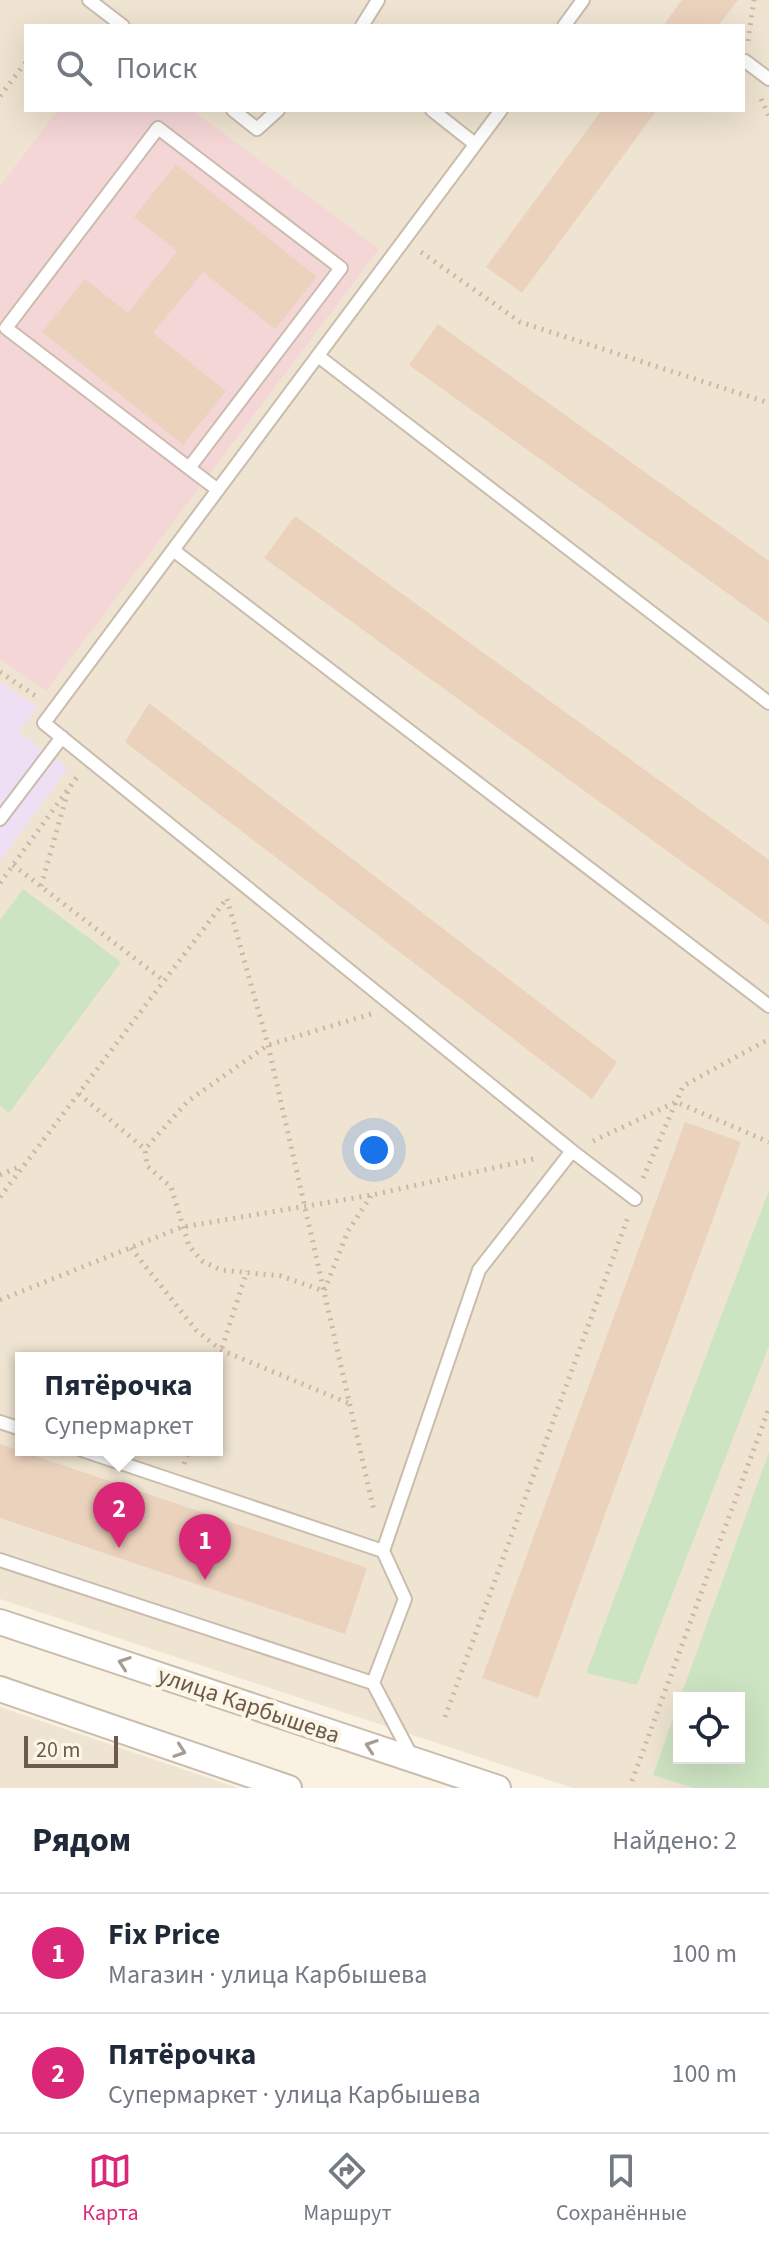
<!DOCTYPE html>
<html lang="ru">
<head>
<meta charset="utf-8">
<style>
	body { margin:0; font-family:"Source Sans 3",sans-serif; background:#f6f6f7; color:#1f2937 }
	.controls { position:absolute; right:24px; bottom:24px; display:grid; overflow:hidden; border-radius:0px; box-shadow:0 8px 32px #0002 }
	.controls button { width:72px; height:72px; display:grid; place-items:center; padding:0; border:0; border-bottom:2px solid #e0e1e3; background:#fff; color:#1f2937; font:40px sans-serif }
	.scale { position:absolute; left:24px; bottom:20px; width:94px; box-sizing:border-box; padding-left:8px; border:4px solid #6d5a4b; border-top:0; font-size:22px; line-height:28px; white-space:nowrap; color:#6d5a4b; -webkit-text-stroke:6px #fcf6e7; paint-order:stroke }
	.you { position:absolute; left:374px; top:1150px; width:28px; height:28px; margin:-20px; border:6px solid #fff; border-radius:50%; background:#1a73e8; box-shadow:0 0 0 12px #1a73e833 }
	.badge { display:grid; place-items:center; width:52px; height:52px; border-radius:50%; background:#db2777; color:#fff; font-size:26px; font-weight:700 }
	.pin { position:absolute; translate:-50% -66px; filter:drop-shadow(0 2px 4px #0008) }
	.pin::after { content:''; position:absolute; top:42px; width:28px; height:24px; background:inherit; clip-path:polygon(0 0,100% 0,50% 100%) }
	.popup { position:absolute; left:15px; top:1352px; width:208px; height:104px; box-sizing:border-box; display:grid; place-content:center; border-radius:0px; background:#fff; filter:drop-shadow(0 2px 6px #0005); font-size:26px; white-space:nowrap; color:#747a83 }
	.popup b { font-size:30px; color:#1f2937 }
	.popup::after { content:''; position:absolute; left:50%; top:100%; margin-left:-16px; border:16px solid transparent; border-top-color:#fff }
	.list { margin:0; padding:0; list-style:none }
	h2 { display:flex; justify-content:space-between; align-items:center; height:104px; margin:0; padding:0 32px; font-size:34px }
	h2 small { font-size:26px; font-weight:400; color:#747a83 }
	.list li { display:grid; grid-template-columns:52px 1fr auto; gap:24px; align-items:center; box-sizing:border-box; height:120px; padding:0 32px; border-top:2px solid #e0e1e3 }
	.list b { display:block; font-size:30px; white-space:nowrap }
	.list p { margin:0; font-size:26px; white-space:nowrap; color:#747a83 }
	.list em { font-size:26px; font-style:normal; color:#747a83 }
	.icon { flex:none; width:44px; height:44px; fill:none; stroke:currentColor; stroke-width:2; stroke-linecap:round; stroke-linejoin:round }
	.map { position:relative; flex:none; width:769px; height:1788px; overflow:hidden }
	.search { position:absolute; background:#fff; box-shadow:0 8px 32px #0002; left:24px; right:24px; top:24px; height:88px; display:flex; align-items:center; gap:20px; box-sizing:border-box; padding:0 28px; border-radius:0px; color:#747a83; font-size:30px }
	.sheet { height:344px; background:#fff }
	nav { display:flex; justify-content:space-around; align-items:center; box-sizing:border-box; height:112px; border-top:2px solid #e0e1e3; background:#fff; font-size:22px; color:#747a83 }
	nav a { display:grid; justify-items:center; gap:4px }
	nav .on { color:#db2777 }
	.map>svg:first-child { display:block }
	.residential { fill:#efe4d1; fill-rule:evenodd }
	.education { fill:#eedff5 }
	.medical { fill:#f5d6d7 }
	.green { fill:#cde4c2 }
	.building { fill:#ebd2bd }
	.lines { fill:none; stroke-linecap:round; stroke-linejoin:round }
	.service-casing { stroke:#cabcad; stroke-width:16 }
	.minor-casing { stroke:#cabcad; stroke-width:28 }
	.path { stroke:#cfb6a0; stroke-width:5; stroke-dasharray:2 6; stroke-linecap:butt }
	.service { stroke:#fff; stroke-width:12 }
	.minor { stroke:#fff; stroke-width:24 }
	.oneway { stroke:#a79c93 }
	.labels { text-anchor:middle; stroke-width:8; stroke-linejoin:round; paint-order:stroke }
	.street-label { font-size:24px; fill:#6d5a4b; stroke:#fcf6e7 }
</style>
</head>
<body>
<div class="map">
<svg width="769" height="1788" viewBox="0 0 769 1788">
	<rect width="100%" height="100%" fill="#f9f1e2"/>
	<path class="residential" d="M0,0H769V1788H573L0,1599ZM26,26H743V110H26ZM21,1358H217V1450H21ZM679,1698H739V1758H679Z
		M0,1707L238,1788H0Z"/>
	<path class="education" d="M0,682L38,708L18,732L68,768L0,861Z"/>
	<path class="medical" d="M58,110H192L379,249L46,691L0,659V186Z"/>
	<path class="green" d="M23,889L121,962L9,1113L0,1106V920Z
		M769,1190V1346L637,1685L586,1673Z
		M769,1452V1788H694L653,1775L679,1702V1758H739V1698H680Z"/>
	<path class="building" d="M682,0H738L718,26H663Z
		M602,110H657L522,293L486,267Z
		M176,164L317,277L275,329L203,272L153,333L226,391L183,445L42,332L85,279L128,313L177,251L134,217Z
		M438,324L769,561V623L409,365Z
		M295,516L769,860V925L264,558Z
		M149,703L617,1062L592,1099L125,742Z
		M685,1122L741,1142L538,1698L482,1678Z
		M0,1444L367,1568L345,1634L0,1518Z"/>
	<g class="lines">
		<defs>
			<path id="service" d="M89,0L123,26
				M362,26L378,0
				M564,26L583,0
				M745,61L769,79
				M233,110L257,129L278,110
				M432,110L475,144
				M318,356L769,703
				M189,468L341,268L158,128L6,328L189,468L218,490
				M173,550L769,1006
				M0,819L62,737
				M572,1151L635,1199
				M0,1422L21,1429
				M82,1450L383,1551
				M0,1560L373,1683
				M413,1759L373,1683L405,1599L383,1551L479,1270L572,1151L44,723L501,110"/>
			<path id="minor" d="M0,1622L498,1788
				M0,1689L289,1788"/>
		</defs>
		<use href="#service" class="service-casing"/>
		<use href="#minor" class="minor-casing"/>
		<path class="path" d="M748,41L754,0
			M0,96L26,62
			M761,99L769,116
			M421,252L520,322L769,403
			M0,672L37,697
			M13,865L164,981
			M0,883L77,777
			M41,886L68,791
			M227,899L268,1045L374,1511
			M371,1014L268,1045L188,1101L145,1149L147,1166L171,1187L189,1246L202,1261L221,1270L281,1276L324,1291L348,1231L371,1196
			M79,1094L145,1149
			M593,1141L676,1102L769,1142
			M0,1175L21,1166
			M643,1178L683,1086L769,1039
			M0,1197L227,898
			M131,1248L196,1330L221,1350L348,1403
			M0,1300L182,1227L372,1195L538,1158
			M217,1363L247,1271
			M184,1464L189,1450
			M445,1717L628,1217
			M632,1781L769,1408"/>
		<use href="#service" class="service"/>
		<use href="#minor" class="minor"/>
	</g>
	<defs><path id="oneway-chevron" d="M-2-3.5L2.5 0L-2 3.5" fill="none" stroke-width="1.6" stroke-linecap="round" stroke-linejoin="round" transform="scale(2)"/></defs>
	<g class="oneway">
		<use href="#oneway-chevron" transform="translate(124 1663) rotate(-161)"/>
		<use href="#oneway-chevron" transform="translate(371 1746) rotate(-161)"/>
		<use href="#oneway-chevron" transform="translate(180 1751) rotate(19)"/>
	</g>
	<g class="labels">
		<g class="street-label">
			<text transform="translate(249 1705) rotate(19)" y="8">улица Карбышева</text>
		</g>
	</g>
</svg>
<div class="controls">
<button><svg class="icon" aria-label="locate" viewBox="0 0 24 24"><circle cx="12" cy="12" r="6"/><path d="M12 2v4M12 18v4M2 12h4M18 12h4"/></svg></button>
</div>
<div class="scale">20 m</div>
<div class="you"></div>
<div class="pin badge" style="left:205px;top:1580px">1</div>
<div class="pin badge" style="left:119px;top:1548px">2</div>
<div class="popup"><b>Пятёрочка</b>Супермаркет</div>
<div class="search"><svg class="icon" aria-label="search" viewBox="0 0 24 24"><circle cx="10" cy="10" r="6"/><path d="M15 15l6 6"/></svg>Поиск</div>
</div>
<section class="sheet">
<h2>Рядом<small>Найдено: 2</small></h2>
<ul class="list">
<li><span class="badge">1</span><div><b>Fix Price</b><p>Магазин · улица Карбышева</p></div><em>100 m</em></li>
<li><span class="badge">2</span><div><b>Пятёрочка</b><p>Супермаркет · улица Карбышева</p></div><em>100 m</em></li>
</ul>
</section>
<nav>
<a class="on"><svg class="icon" aria-label="map" viewBox="0 0 24 24"><path d="M3 6l6-2 6 2 6-2v14l-6 2-6-2-6 2zM9 4v14M15 6v14"/></svg>Карта</a>
<a><svg class="icon" aria-label="directions" viewBox="0 0 24 24"><path d="M12 3l9 9-9 9-9-9zM9 14v-3h6M13 9l2 2-2 2"/></svg>Маршрут</a>
<a><svg class="icon" aria-label="saved" viewBox="0 0 24 24"><path d="M7 4h10v16l-5-4-5 4z"/></svg>Сохранённые</a>
</nav>
</body>
</html>
